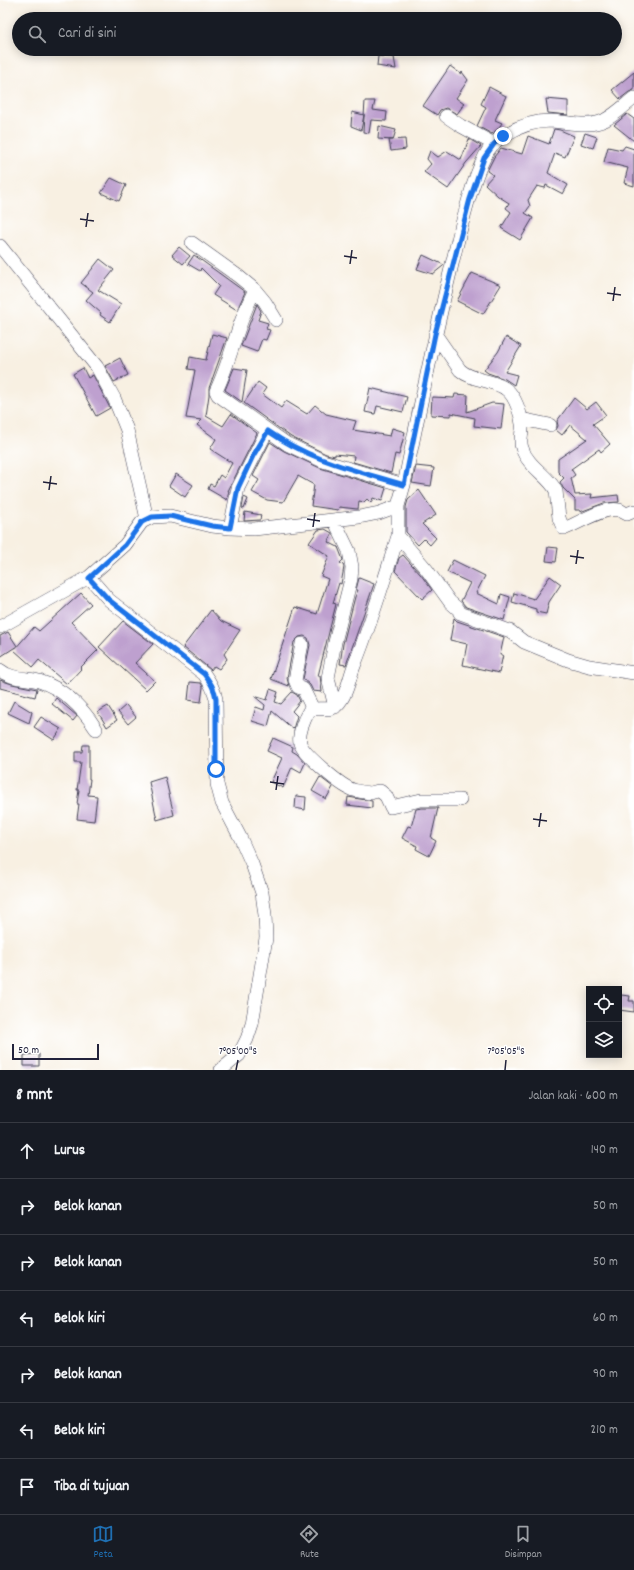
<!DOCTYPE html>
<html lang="id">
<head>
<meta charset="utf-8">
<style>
	body { margin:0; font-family:Dekko,sans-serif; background:#242831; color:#f1f3f6 }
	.controls { position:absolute; right:12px; bottom:12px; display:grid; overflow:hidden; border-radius:0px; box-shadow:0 2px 10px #0003 }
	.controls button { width:36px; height:36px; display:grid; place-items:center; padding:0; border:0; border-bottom:1px solid #363941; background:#171b24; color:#f1f3f6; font:20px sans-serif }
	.scale { position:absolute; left:12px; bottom:10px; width:87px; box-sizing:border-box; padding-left:4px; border:2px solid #22223b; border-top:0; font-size:11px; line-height:14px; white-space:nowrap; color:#22223b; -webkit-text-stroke:3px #fff; paint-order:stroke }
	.stop { position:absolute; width:12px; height:12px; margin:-9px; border:3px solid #1a73e8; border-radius:50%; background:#fff }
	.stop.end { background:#1a73e8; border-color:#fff; box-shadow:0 1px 4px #0008 }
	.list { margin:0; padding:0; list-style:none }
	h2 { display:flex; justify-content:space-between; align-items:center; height:52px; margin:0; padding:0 16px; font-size:17px }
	h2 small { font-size:13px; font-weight:400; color:#9ea1a6 }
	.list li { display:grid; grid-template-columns:26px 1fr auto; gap:12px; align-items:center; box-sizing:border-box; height:56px; padding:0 16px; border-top:1px solid #363941 }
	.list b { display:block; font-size:15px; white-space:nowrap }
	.list em { font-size:13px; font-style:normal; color:#9ea1a6 }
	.icon { flex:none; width:22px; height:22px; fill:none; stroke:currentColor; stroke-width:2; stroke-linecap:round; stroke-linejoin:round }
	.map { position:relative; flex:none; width:634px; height:1070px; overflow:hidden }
	.search { position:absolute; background:#171b24; box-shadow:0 2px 10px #0003; left:12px; right:12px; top:12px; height:44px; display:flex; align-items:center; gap:10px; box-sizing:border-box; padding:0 14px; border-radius:22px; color:#9ea1a6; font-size:15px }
	.sheet { height:444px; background:#171b24 }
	nav { display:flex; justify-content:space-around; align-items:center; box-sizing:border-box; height:56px; border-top:1px solid #363941; background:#171b24; font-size:11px; color:#9ea1a6 }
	nav a { display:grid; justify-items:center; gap:2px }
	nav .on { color:#1f6fb2 }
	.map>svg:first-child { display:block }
	.building { fill:#bea0cf }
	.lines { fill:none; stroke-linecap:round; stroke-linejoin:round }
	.minor-casing { stroke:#424154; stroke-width:14 }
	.minor { stroke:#fff; stroke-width:13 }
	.route { stroke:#1a73e8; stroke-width:5 }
	.ticks { fill:none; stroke:#22223b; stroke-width:1.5 }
	.ticks-label { font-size:10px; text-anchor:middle; fill:#22223b; stroke:#fff; stroke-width:3; stroke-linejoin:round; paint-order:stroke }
</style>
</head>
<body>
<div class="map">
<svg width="634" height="1070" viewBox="0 0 634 1070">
	<rect width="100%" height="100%" fill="#fff"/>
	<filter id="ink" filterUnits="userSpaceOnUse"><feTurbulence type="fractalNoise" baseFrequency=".025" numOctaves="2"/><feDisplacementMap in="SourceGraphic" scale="8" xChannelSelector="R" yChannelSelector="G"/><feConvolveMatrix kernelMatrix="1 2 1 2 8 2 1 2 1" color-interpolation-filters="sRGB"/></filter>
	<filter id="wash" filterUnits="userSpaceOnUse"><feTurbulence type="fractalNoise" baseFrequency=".012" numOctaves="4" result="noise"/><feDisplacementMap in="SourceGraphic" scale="16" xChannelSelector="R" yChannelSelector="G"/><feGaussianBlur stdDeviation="0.9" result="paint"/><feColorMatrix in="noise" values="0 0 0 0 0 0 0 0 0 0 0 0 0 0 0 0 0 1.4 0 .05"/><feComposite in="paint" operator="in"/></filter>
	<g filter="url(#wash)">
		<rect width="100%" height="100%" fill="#f8f0e2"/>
		<g id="blocks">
			<path class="building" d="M378,56L394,57L396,69L377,66Z
				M450,66L461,74L462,72L468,80L456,98L464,104L457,114L446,108L440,110L437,115L423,106Z
				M634,72V90L629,92L620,99L612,90Z
				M489,87L506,96L495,120L502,123L498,129L492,134L477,126L486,107L481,104Z
				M546,99L568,101V115L548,113Z
				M365,101H375L373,110L387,112L386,121L371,120L369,133L363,132Z
				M352,112L364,115L361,130L351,126Z
				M627,114L634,119V141L614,125Z
				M379,126L396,130L393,140L378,139Z
				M554,129L560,130L574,136L565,157L555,153L548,173L568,185L563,194L546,185L545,188L537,186L528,200L530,206L525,213L533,218L520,240L501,228L511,212L506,208L509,203L498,196L485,184L493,175L487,171L494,157L501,148L522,154L528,136L549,144Z
				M585,133L597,137L593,148L581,144Z
				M405,139L406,149L391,151L389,140Z
				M469,139L481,146L466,163L448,189L424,172L431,164L427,159L430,151L438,157L447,151L461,160Z
				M625,146L634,149V186L624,183L628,168L604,162L608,147L622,150Z
				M111,178L126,185L119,201L101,193Z
				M179,247L190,256L183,264L172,255Z
				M194,255L245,292L237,310L213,295L219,286L201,268L200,271L188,264Z
				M423,255L444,265L443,266L433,274L417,269Z
				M100,259L114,270L98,290L121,304L110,322L100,315L101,313L86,300L93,292L81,283Z
				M472,273L501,285L483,314L457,301Z
				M257,304L261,311L258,320L268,323L266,329L270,330L266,340L262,339L257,352L241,346Z
				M212,334L227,338L209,388V395L206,416L223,426L231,414L257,433L228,491H229L227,500L208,489L210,484L214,486L220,475L224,478L232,463L210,449L216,439L197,425L202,420L186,418L195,370L188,369L190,357L206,360Z
				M506,337L521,346L505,372L517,375L514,385L505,379L488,373L484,370L498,352Z
				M120,358L128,375L114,382L105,366Z
				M83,368L88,378L93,375L110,408L96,416L73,374Z
				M234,368L247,370L242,402L225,390Z
				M258,382L266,388L262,394L281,408L286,401L307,414L315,405L326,414L356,421L353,430L390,436L392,428L405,432L399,455L395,454L391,473L353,462L354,456L335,454V456L326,454L291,437L244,403Z
				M370,388L407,397L403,412L377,406L375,414L365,412Z
				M455,394L468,395L467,412L492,403L504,404L501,429L474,426L475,418L451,413V416L431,415L432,397L454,398Z
				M574,398L587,409L596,402L606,415L593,424L610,444L601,452L599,449L571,469L575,475L571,478L575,495L592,494L591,498L618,495L619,502L604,503L580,512V510H575V500L563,488L560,482L564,478L558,472V459L587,439L570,425L562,435L556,430L558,426L557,421Z
				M270,442L284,451L320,468L386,488L382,501L373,498L371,503L367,499L364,502L359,501L358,509H357L339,507L338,510L311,506L314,485L298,476L283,502L267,500L252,492L259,480L253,476Z
				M416,466L434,468L431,486L412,483Z
				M176,474L193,485L185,497L169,486Z
				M419,490L436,515L422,524L436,538L430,545L424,539L418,545L406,532V507L408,500Z
				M244,497L248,499L244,509L242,508Z
				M245,512L261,515L260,520L244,521Z
				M325,529L332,533V535L328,542L338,547L343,560L340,563L343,565L344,567L341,584L339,583L333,603L336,604L318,676H320L322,692L313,691L310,685L303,679L310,645L308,638L304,636L299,637L294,642L287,678L289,686L271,679L295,607L317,614L328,579L321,576L329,556L309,543L318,530Z
				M548,547L558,548L556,562L546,561Z
				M403,555L421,575L432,590L422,599L395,571L399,558Z
				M453,560L485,576L476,593L499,604L501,594L510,597L504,620L466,607L461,601L470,583L447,572Z
				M550,576L561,584L549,602L546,614L536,612V609L512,602L514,593L534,599Z
				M359,578L374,584L346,665L340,664L343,644L355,597L358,590H356Z
				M81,593L91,604L71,622L98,650L80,668L81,669L67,684L39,660L33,667L14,650L34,627L39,631Z
				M211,610L221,621L240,630L224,654L227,659L219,669L214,666L211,670L183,647Z
				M454,618L457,621L504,637L500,655H503L499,673L463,665L467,644L450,640Z
				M123,621L153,644L135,663L155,681L146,690L99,647Z
				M8,632L17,646L0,657V636Z
				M0,680L12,684L37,689L35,697L0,688Z
				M190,682L201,683L203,687L201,702L188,700Z
				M270,689L278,692L275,702L281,704L292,692L297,695L300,701L292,711L297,716L293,729L272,711L268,726L252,721L256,707L264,710L265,705L254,696L267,700Z
				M56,698L77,716L73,721L52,704Z
				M14,701L32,712L29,723L8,713Z
				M126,705L136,717L128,724L118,712Z
				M108,706L117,720L107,727L98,712Z
				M41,717L61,729L54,740L34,727Z
				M273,738L293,747L292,751L297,754L305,763L301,772L292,767L283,788L271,782L282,758L267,751Z
				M83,745H89V779H90L88,795L97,796L94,821L77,819L79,804H77L79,790H77L81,762H75V752H82Z
				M165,777L174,815L157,820L149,782Z
				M320,777L333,787L326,799L312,791Z
				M296,796L306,797L305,810L295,808Z
				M348,797L372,801V808L347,805Z
				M422,808H438L431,838L436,841L429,856L416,849L417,846L402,838L408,826L411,827L416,809Z
				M621,995L630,996L629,1001H634V1012L619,1010Z
				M39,1054V1066H24V1055Z"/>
		</g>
	</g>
	<g filter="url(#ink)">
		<use href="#blocks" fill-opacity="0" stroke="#424154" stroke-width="1"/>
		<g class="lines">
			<defs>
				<path id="minor" d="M446,116L461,126L494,144
					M192,243L238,276L255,290
					M0,246L97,367L114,398L127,430L147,519
					M276,320L265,302L255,290C237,322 232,358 216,391L218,395L287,444L323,461L404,485
					M435,334L460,370C473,382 494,379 507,390C515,396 521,414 522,424C523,432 519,441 522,448C527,466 550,477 556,491L559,518L563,528H566C579,523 605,506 619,510C622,511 624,513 627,514L634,511
					M521,419L550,425
					M398,506V536L427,570L450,602L458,609L460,613L510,631L524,642L568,660L589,666L634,673
					M334,520L349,551L352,567L351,579L335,642L328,678L335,707
					M230,528L238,488L267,431
					M398,536C384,580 371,624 354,666C349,679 347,695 337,705C329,713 317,705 309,711C304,719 298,734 300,743C303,754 341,786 353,790C358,791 366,793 371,793C374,792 376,791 380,791L386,796L391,807L421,800H460
					M89,577L109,600L204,674C210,682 214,689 216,699L217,784L222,803L240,837L252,864L262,893L265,915L266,938L252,1024L247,1039L239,1055L221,1070
					M0,627L89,577L125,545L142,522L152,517L170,516L212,526L230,528L254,529L359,517L379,513L398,506L404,485C419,410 435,335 453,260C461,228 470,186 485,156C489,148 495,141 503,136C517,127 535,121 551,121C569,122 589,128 605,120C616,114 625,105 634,98
					M302,644L295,680L298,687L303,689L313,709
					M0,670C10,679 27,678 39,681C64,689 82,707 96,729"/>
			</defs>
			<use href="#minor" class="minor-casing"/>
			<use href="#minor" class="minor"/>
		</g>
	</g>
	<g class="lines" filter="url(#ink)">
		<path class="route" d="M216,769V699C215,689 210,682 204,674L109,600L89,578L125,545L142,522L152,517L170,516L212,526L230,528L238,488L253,456L268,431C311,461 355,470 404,485L435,334L470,199L484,158L494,144L503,136"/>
	</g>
	<path class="ticks" d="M80,219L94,221M86,227L88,213M344,256L357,258M350,264L352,250M607,293L621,295M613,301L615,287M43,482L57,484M49,490L51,476M307,519L320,521M313,527L315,513M570,556L584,558M576,564L578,550M270,782L284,784M276,790L278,776M533,819L547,821M539,827L541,813M236,1070L238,1060M505,1070L506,1060"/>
	<g class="ticks-label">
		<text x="238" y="1054">7°05'00"S</text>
		<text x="506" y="1054">7°05'05"S</text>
	</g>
</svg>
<div class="controls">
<button><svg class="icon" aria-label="locate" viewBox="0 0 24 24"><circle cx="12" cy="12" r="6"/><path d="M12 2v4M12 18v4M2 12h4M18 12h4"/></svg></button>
<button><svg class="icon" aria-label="layers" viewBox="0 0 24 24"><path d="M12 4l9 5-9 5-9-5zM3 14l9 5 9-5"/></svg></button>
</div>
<div class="scale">50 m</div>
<div class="stop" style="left:216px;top:769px"></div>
<div class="stop end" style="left:503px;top:136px"></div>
<div class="search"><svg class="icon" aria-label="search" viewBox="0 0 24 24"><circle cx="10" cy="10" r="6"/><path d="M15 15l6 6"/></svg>Cari di sini</div>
</div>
<section class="sheet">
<h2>8 mnt<small>Jalan kaki · 600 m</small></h2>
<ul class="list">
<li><svg class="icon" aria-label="ahead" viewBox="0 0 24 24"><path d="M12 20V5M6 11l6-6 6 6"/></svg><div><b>Lurus</b></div><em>140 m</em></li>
<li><svg class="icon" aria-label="right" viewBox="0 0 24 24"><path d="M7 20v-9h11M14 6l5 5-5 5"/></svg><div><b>Belok kanan</b></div><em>50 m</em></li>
<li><svg class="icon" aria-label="right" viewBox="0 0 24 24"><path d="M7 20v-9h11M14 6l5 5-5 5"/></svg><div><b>Belok kanan</b></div><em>50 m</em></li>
<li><svg class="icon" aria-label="left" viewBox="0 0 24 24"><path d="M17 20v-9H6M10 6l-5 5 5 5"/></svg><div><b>Belok kiri</b></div><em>60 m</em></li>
<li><svg class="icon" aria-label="right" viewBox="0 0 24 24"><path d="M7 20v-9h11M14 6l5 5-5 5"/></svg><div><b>Belok kanan</b></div><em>90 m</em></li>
<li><svg class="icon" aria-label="left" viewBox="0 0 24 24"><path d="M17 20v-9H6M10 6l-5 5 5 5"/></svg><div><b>Belok kiri</b></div><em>210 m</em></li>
<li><svg class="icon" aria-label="arrive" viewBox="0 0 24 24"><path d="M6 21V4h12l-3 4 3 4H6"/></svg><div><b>Tiba di tujuan</b></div></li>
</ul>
</section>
<nav>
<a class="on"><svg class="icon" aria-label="map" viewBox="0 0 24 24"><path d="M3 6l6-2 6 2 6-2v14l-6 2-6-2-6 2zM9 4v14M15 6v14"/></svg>Peta</a>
<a><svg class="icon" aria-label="directions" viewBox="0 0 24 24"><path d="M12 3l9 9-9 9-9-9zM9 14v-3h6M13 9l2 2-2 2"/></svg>Rute</a>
<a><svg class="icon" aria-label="saved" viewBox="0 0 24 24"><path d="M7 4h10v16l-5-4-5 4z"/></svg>Disimpan</a>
</nav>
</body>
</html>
